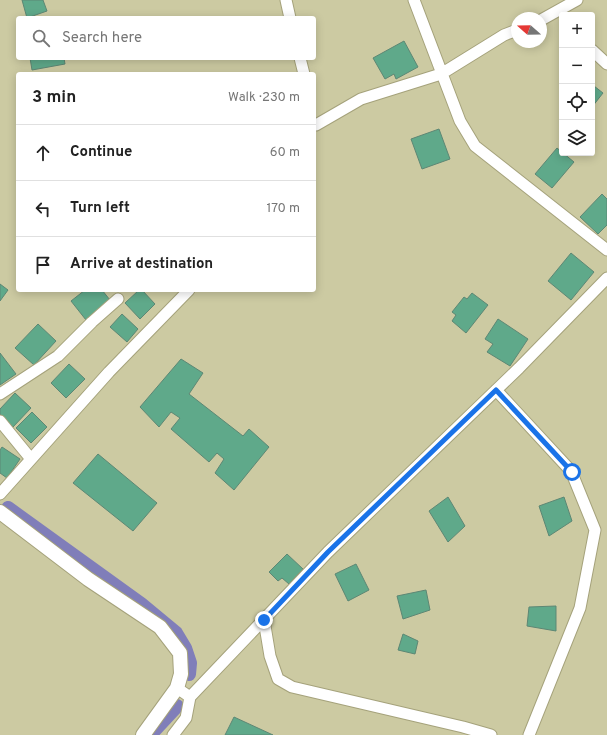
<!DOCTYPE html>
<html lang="en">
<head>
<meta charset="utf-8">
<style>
	body { margin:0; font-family:Overpass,sans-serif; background:#f2f2f2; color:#222 }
	.controls { position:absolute; right:12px; top:12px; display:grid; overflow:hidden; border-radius:4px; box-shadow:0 2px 10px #0003 }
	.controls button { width:36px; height:36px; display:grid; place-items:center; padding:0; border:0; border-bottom:1px solid #e0e0e0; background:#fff; color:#222; font:20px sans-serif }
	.compass { position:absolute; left:511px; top:12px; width:36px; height:36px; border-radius:50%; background:#fff; box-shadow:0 2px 10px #0003; rotate:290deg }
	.stop { position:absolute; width:12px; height:12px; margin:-9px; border:3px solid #1a73e8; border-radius:50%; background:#fff }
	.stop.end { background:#1a73e8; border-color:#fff; box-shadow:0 1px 4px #0008 }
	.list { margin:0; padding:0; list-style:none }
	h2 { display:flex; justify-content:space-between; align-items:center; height:52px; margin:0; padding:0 16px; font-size:17px }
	h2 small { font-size:13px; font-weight:400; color:#767676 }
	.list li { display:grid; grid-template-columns:26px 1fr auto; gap:12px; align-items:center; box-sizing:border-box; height:56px; padding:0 16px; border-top:1px solid #e0e0e0 }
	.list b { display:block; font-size:15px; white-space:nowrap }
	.list em { font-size:13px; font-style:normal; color:#767676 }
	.icon { flex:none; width:22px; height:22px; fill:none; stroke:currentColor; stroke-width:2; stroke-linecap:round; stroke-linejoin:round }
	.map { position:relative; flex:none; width:607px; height:735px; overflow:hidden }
	.search { position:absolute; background:#fff; box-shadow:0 2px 10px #0003; left:16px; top:16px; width:300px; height:44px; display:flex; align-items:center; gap:10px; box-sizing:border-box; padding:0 14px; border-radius:4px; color:#767676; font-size:15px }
	.panel { position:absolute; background:#fff; box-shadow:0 2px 10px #0003; left:16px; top:72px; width:300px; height:220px; border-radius:4px }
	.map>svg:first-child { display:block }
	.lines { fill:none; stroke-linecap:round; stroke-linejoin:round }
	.canal { stroke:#807eb9; stroke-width:14 }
	.building { fill:#5fa98a; stroke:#5d8774 }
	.minor-casing { stroke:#a5a27b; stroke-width:13 }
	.tertiary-casing { stroke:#a5a27b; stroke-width:16 }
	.minor { stroke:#fff; stroke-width:11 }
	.tertiary { stroke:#fff; stroke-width:14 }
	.route { stroke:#1a73e8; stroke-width:5 }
</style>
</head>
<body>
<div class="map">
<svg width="607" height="735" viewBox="0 0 607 735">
	<rect width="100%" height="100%" fill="#cccaa2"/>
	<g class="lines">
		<path class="canal" d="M8,508L141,604L176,633L185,648L190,663L189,674
			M150,735L177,706"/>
	</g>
	<path class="building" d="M22,0H43L47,11L27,18Z
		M404,41L418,67L396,79L394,74L385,79L373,58Z
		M30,58H64L65,64L32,70Z
		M594,86L603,93L592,107V89Z
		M439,129L450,159L422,169L411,139Z
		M557,148L574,162L552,188L535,174Z
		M602,194L607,199V225L598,234L580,217Z
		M571,253L594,272L571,300L548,281Z
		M0,284L8,290L0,301Z
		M85,290H102L110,300L86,320L71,301Z
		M139,290H142L155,304L140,319L125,303Z
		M472,293L488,305L466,333L452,321L456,315L452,312L464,297L467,299Z
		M122,314L138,329L127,342L110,327Z
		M498,319L528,339L510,366L487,352L493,344L485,339Z
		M38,324L56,341L34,365L15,348Z
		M0,353L16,374L0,385Z
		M181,359L203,373L189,394L243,436L249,429L269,447L234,490L215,473L224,459L217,453L209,462L171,429L180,418L171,412L159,427L140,407Z
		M69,364L85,379L66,398L51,383Z
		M15,393L31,408L13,427L0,414V409Z
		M32,412L47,427L31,443L16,428Z
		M2,447L20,459L7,478L0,473V450Z
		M98,454L157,503L133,531L73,483Z
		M448,497L465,526L448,542L429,511Z
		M564,497L572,521L549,536L539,506Z
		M287,554L303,569L289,584L282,578L278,581L269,572Z
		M356,564L369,590L348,601L335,574Z
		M426,590L430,610L403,619L397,596Z
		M556,606V631L527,626L529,607Z
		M403,634L418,641L415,654L398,650Z
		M234,717L273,735H225Z"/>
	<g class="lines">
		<defs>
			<path id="minor" d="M286,0L290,18
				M414,0L460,121L475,146L607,250
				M541,20L577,0
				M592,50L607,64
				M300,58L304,74
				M316,125L361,99L441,74L504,35L517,30
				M496,390L571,471L595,530L580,608L529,735
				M0,394L58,356L92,322L118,299
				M0,421L31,459
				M0,494L109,372L189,290
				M264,620L270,656L278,679L292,687L463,727L491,735
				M190,697L328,552L519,368L607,278
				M173,735L186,718L190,697L177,688"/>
			<path id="tertiary" d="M0,512L88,579L160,627L180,653L181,674L177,688L143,735"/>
		</defs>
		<use href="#minor" class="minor-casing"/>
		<use href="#tertiary" class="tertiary-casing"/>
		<use href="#minor" class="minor"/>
		<use href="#tertiary" class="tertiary"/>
	</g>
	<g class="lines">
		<path class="route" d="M264,620L328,552L496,390L572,472"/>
	</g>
</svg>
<div class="controls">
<button>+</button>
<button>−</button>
<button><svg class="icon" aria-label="locate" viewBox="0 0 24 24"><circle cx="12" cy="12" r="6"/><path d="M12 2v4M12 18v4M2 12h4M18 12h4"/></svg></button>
<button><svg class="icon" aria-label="layers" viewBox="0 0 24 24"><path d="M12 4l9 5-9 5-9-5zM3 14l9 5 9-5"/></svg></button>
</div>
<svg class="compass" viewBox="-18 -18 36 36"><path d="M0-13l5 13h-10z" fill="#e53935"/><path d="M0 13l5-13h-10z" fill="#767676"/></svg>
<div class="stop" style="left:572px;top:472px"></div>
<div class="stop end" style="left:264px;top:620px"></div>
<div class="search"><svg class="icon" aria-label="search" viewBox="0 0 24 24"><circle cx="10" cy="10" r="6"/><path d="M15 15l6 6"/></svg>Search here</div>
<section class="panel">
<h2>3 min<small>Walk · 230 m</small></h2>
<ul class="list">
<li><svg class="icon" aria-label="ahead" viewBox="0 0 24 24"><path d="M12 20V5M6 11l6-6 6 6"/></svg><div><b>Continue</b></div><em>60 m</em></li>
<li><svg class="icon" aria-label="left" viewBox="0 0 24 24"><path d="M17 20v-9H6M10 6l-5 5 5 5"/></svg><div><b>Turn left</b></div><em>170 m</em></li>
<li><svg class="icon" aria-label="arrive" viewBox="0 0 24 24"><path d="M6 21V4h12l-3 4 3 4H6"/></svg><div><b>Arrive at destination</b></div></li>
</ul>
</section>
</div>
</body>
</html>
